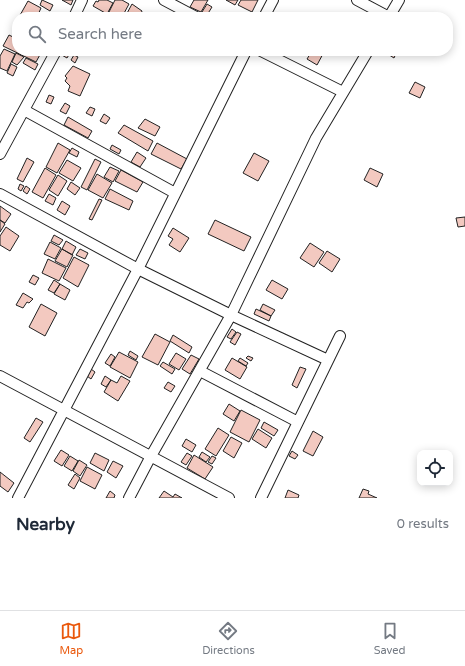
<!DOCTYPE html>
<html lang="en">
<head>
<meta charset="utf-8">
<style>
	body { margin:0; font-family:"Varela Round",sans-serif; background:#f6f6f7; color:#1f2937 }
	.controls { position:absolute; right:12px; bottom:12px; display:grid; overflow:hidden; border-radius:8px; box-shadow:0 2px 10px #0003 }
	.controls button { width:36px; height:36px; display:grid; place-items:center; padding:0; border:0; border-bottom:1px solid #e0e1e3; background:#fff; color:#1f2937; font:20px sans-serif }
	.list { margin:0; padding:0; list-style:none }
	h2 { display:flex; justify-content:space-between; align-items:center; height:52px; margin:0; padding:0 16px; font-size:17px }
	h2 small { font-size:13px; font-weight:400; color:#747a83 }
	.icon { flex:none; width:22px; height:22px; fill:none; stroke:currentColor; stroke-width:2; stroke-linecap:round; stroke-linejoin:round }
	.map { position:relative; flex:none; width:465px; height:498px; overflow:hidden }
	.search { position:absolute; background:#fff; box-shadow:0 2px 10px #0003; left:12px; right:12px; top:12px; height:44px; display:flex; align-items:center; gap:10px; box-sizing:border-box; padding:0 14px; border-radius:16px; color:#747a83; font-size:15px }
	.sheet { height:112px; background:#fff }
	nav { display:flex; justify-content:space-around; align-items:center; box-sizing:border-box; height:56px; border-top:1px solid #e0e1e3; background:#fff; font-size:11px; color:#747a83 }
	nav a { display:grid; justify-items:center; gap:2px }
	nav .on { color:#ea580c }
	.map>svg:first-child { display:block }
	.building { fill:#f3c9c0; stroke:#222 }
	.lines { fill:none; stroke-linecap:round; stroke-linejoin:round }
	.minor-casing { stroke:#222; stroke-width:12 }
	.minor { stroke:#fff; stroke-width:10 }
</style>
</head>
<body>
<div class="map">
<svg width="465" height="498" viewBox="0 0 465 498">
	<rect width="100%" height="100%" fill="#fff"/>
	<path class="building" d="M42,0L53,5L50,11L40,5Z
		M62,0H73L71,5Z
		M99,0H107L113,3L107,14L93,6L96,1L98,2Z
		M115,0H122L129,4L122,17H114L108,14Z
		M194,0H208L201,12L190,7Z
		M226,0H238L235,5Z
		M241,0H258L252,12L238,5Z
		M28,1L41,8L37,17H19Z
		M132,4L142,11L140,17H125Z
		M207,4L212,7L207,15L202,12Z
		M9,35L17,39V51H42L36,62L3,46Z
		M4,49L15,54L7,71L0,68V56Z
		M62,51L70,53L67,58L60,54Z
		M312,51L324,52L317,65L307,59Z
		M383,51H397L394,58Z
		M16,53L24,57L17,65L12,62Z
		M74,55L78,57L75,63L71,60Z
		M26,58L38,64L35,70L23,63Z
		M11,64L17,67L13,76L7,73Z
		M73,66L90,74L80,96L68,91L70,86L65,81L67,78L65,76Z
		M415,82L425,87L420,98L409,93Z
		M49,95L54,97L51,104L46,102Z
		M65,103L70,106L66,114L60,111Z
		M90,107L95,109L92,116L86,113Z
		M104,114L110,118L106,124L100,121Z
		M68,117L92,131L88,138L64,125Z
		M145,119L160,127L155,136L138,128Z
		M124,125L153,141L148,151L118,133Z
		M58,143L70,150L57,173L46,167Z
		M157,143L187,159L181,169L151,154Z
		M112,145L121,150L119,154L110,149Z
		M72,148L79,152L77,157L69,153Z
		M137,152L146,158L140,167L131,162Z
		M254,153L269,161L258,181L243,173Z
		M27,158L34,162L23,182L17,179Z
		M95,159L101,162L87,190L81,187Z
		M67,160L81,168L73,181L59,173Z
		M110,167L119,171L113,182L104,177Z
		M45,168L56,175L43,198L32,192Z
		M370,168L383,174L377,187L364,180Z
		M121,170L143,182L137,192L115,181Z
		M97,174L112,183L103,198L88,190Z
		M58,175L67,181L58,196L49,190Z
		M71,182L80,188L75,195L67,189Z
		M20,184L24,186L21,191L18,189Z
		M26,186L30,189L27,194L23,191Z
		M110,189L133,201L129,210L105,199Z
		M49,194L56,198L53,205L45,201Z
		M99,199L102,200L92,220L89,219Z
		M62,201L70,206L65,215L57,210Z
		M0,206L11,214L5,223L0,220Z
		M465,217V226L458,227L456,218Z
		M0,220L5,224L0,232Z
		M215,220L251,237L244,251L208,234Z
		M6,227L19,236L10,251L0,245V236Z
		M173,228L189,238L180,252L169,245L173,239L168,236Z
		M54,235L63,240L59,245L51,241Z
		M66,241L76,247L72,255L62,249Z
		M50,242L61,248L55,259L44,254Z
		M310,243L324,252L314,267L300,258Z
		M62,249L73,255L67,267L55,261Z
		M80,249L88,253L85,259L76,255Z
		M327,251L340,259L332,272L319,263Z
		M74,257L89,265L78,287L63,278Z
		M48,259L66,268L59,281L42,273Z
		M33,275L39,278L35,285L29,282Z
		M54,280L60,284L54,293L48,290Z
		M272,280L288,289L282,299L266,290Z
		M60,284L70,290L65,300L54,294Z
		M23,293L33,299L29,303L27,302L23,308L16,305Z
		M41,304L57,313L45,336L29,327Z
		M263,304L275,310L271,316L260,310Z
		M256,309L271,316L269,321L254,314Z
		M232,329L236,332L231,339L227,337Z
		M237,332L241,334L235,345L230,342Z
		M155,334L170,342L158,365L142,357Z
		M173,335L192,347L189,353L170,341Z
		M130,351L138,356L136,360L128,355Z
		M119,352L138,362L130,378L110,367Z
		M176,353L186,359L179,370L169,364Z
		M111,354L115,357L110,366L105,363Z
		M191,355L199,359L190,374L182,369Z
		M248,356L253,358L251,361L246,358Z
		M232,358L247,367L240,379L225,370Z
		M240,358L248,363L246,366L238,361Z
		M163,362L175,369L172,374L160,366Z
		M300,367L306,369L297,388L292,385Z
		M91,369L95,372L91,379L87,376Z
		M105,376L111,380L106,387L101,384Z
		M121,376L130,381L118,401L104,392L111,380L117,383Z
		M168,382L175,386L171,392L164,388Z
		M229,404L240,411L234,421L223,414Z
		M241,410L260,420L249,442L230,432Z
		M36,418L43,422L30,442L24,438Z
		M264,422L278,430L274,436L261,428Z
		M218,428L229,435L216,456L205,449Z
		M258,429L272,438L266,448L252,439Z
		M313,431L323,437L313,456L303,451Z
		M231,437L242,443L234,458L223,451Z
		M186,439L196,445L192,452L182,446Z
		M61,450L69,455L62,466L54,461Z
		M292,451L298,455L295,459L289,456Z
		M202,452L210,457L206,462L199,457Z
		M95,453L109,460L104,471L90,463Z
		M187,453L192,456L186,465L181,462Z
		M194,455L213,467L205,479L187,468Z
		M70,456L78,461L72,471L64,466Z
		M212,456L216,458L212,464L208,462Z
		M79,460L87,465L80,476L73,471Z
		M113,461L123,466L116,478L107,472Z
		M87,467L102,475L95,489L80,481Z
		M0,472L14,483L8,492L0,486Z
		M75,474L80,478L74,489L68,485Z
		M363,489L369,491L368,494L377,498H359Z
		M288,490L299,495L298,498H285Z
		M110,491L115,495L114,498H106Z
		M164,491L173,497L175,494L182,498H159Z"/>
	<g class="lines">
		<defs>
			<path id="minor" d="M164,0L196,17
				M357,0L389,17
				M74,17L82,0
				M264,17L273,0
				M389,17L399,0
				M261,51L343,92
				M24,110L175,193
				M0,154L56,51
				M0,194L138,269L231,315L328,360
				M200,371L298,422
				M0,376L229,498
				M18,498L138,269L246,51
				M129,498L151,456L231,315L316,138L368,51
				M261,498L340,336"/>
		</defs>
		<use href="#minor" class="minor-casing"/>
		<use href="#minor" class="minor"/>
	</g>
</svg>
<div class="controls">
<button><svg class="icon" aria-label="locate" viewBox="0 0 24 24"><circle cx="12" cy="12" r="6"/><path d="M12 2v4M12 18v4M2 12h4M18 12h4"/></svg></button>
</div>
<div class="search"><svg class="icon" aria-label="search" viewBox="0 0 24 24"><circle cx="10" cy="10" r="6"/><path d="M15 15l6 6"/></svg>Search here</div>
</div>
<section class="sheet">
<h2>Nearby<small>0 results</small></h2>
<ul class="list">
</ul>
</section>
<nav>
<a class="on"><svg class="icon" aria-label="map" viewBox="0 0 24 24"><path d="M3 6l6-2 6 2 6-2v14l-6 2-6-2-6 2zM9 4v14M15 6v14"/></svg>Map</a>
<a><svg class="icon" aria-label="directions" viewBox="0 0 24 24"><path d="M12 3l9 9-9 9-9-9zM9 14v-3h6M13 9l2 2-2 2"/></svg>Directions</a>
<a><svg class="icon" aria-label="saved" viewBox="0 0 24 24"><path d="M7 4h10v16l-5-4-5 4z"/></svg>Saved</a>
</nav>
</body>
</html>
